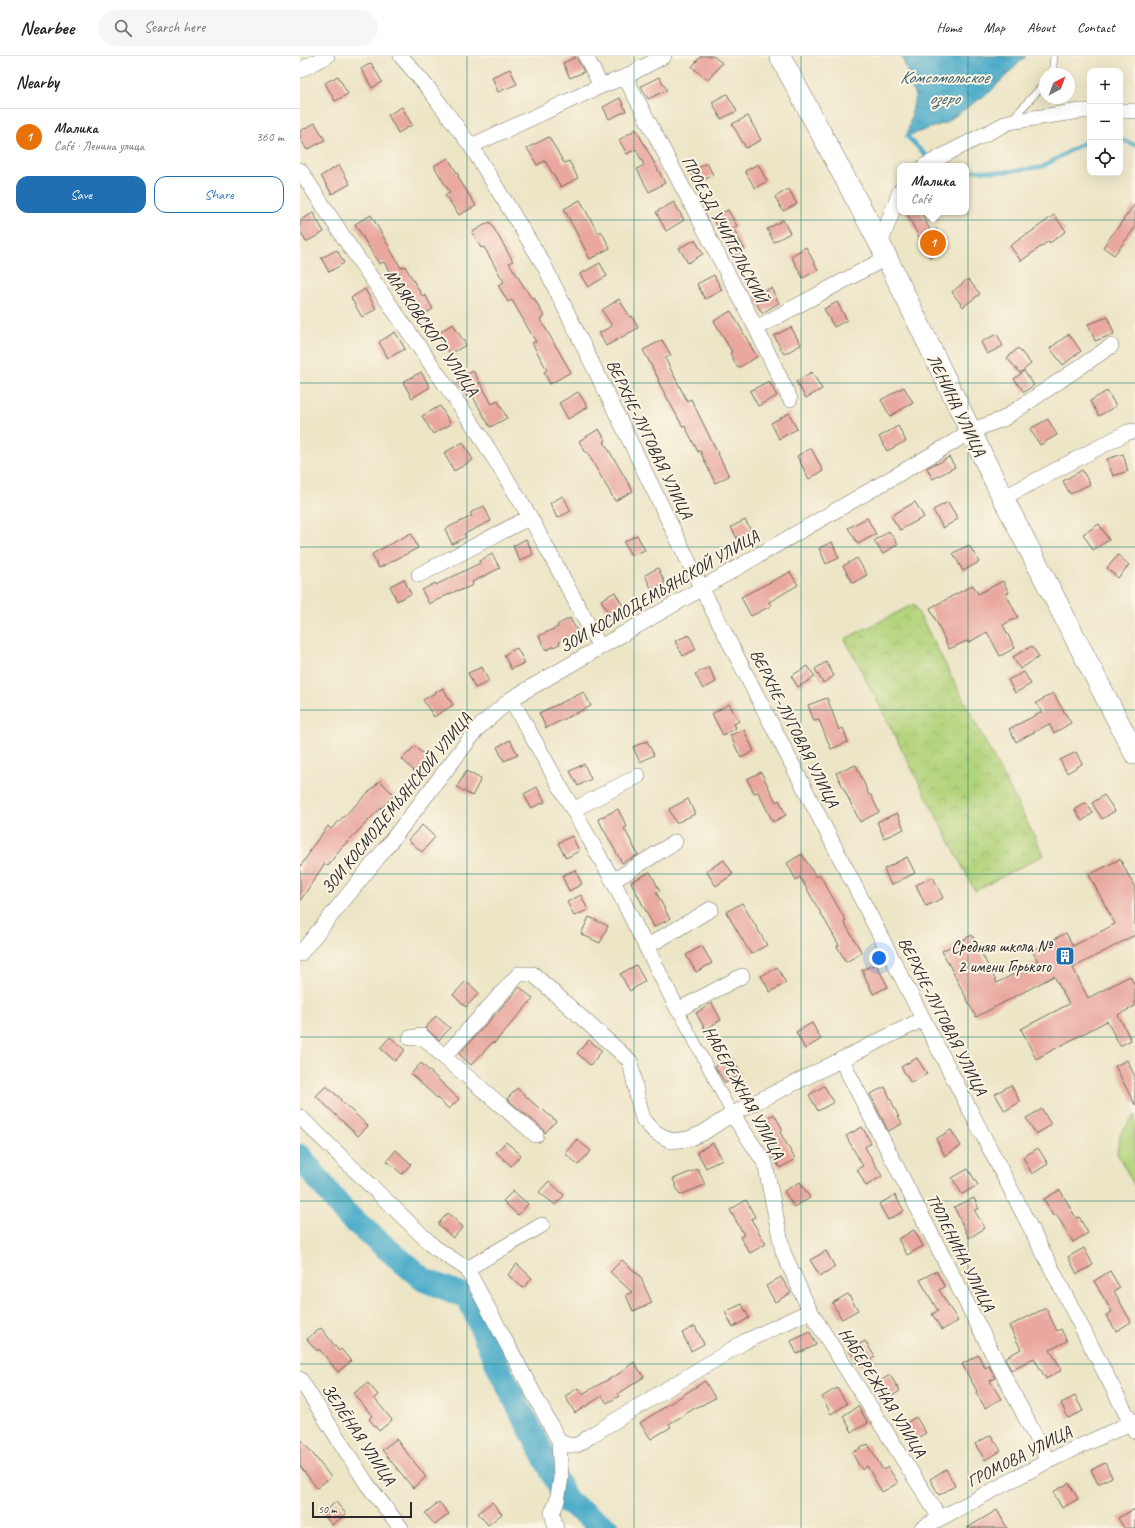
<!DOCTYPE html>
<html lang="en">
<head>
<meta charset="utf-8">
<style>
	body { margin:0; font-family:Caveat,sans-serif; background:#f6f6f6; color:#222 }
	.controls { position:absolute; right:12px; top:12px; display:grid; overflow:hidden; border-radius:8px; box-shadow:0 4px 16px #0002 }
	.controls button { width:36px; height:36px; display:grid; place-items:center; padding:0; border:0; border-bottom:1px solid #e0e0e0; background:#fff; color:#222; font:20px sans-serif }
	.compass { position:absolute; left:739px; top:12px; width:36px; height:36px; border-radius:50%; background:#fff; box-shadow:0 4px 16px #0002; rotate:41deg }
	.scale { position:absolute; left:12px; bottom:10px; width:100px; box-sizing:border-box; padding-left:4px; border:2px solid #2b2b2b; border-top:0; font-size:11px; line-height:14px; white-space:nowrap; color:#2b2b2b; -webkit-text-stroke:3px #fcf5e5; paint-order:stroke }
	.you { position:absolute; left:579px; top:902px; width:14px; height:14px; margin:-10px; border:3px solid #fff; border-radius:50%; background:#1a73e8; box-shadow:0 0 0 6px #1a73e833 }
	.badge { display:grid; place-items:center; width:26px; height:26px; border-radius:50%; background:#1f6fb2; color:#fff; font-size:13px; font-weight:700 }
	.pin { position:absolute; translate:-50% -50%; border:2px solid #fff; box-shadow:0 1px 4px #0006 }
	.popup { position:absolute; left:597px; top:107px; width:72px; height:52px; box-sizing:border-box; display:grid; place-content:center; border-radius:8px; background:#fff; filter:drop-shadow(0 1px 3px #0005); font-size:13px; white-space:nowrap; color:#767676 }
	.popup b { font-size:15px; color:#222 }
	.popup::after { content:''; position:absolute; left:50%; top:100%; margin-left:-8px; border:8px solid transparent; border-top-color:#fff }
	.list { margin:0; padding:0; list-style:none }
	h2 { display:flex; justify-content:space-between; align-items:center; height:52px; margin:0; padding:0 16px; font-size:17px }
	h2 small { font-size:13px; font-weight:400; color:#767676 }
	.list li { display:grid; grid-template-columns:26px 1fr auto; gap:12px; align-items:center; box-sizing:border-box; height:56px; padding:0 16px; border-top:1px solid #e0e0e0 }
	.list b { display:block; font-size:15px; white-space:nowrap }
	.list p { margin:0; font-size:13px; white-space:nowrap; color:#767676 }
	.list em { font-size:13px; font-style:normal; color:#767676 }
	.actions { display:flex; gap:8px; padding:12px 16px }
	.actions a { flex:1; padding:9px 0; border:1px solid #1f6fb2; border-radius:12px; text-align:center; font-size:14px; color:#1f6fb2 }
	.actions .main { background:#1f6fb2; color:#fff }
	.icon { flex:none; width:22px; height:22px; fill:none; stroke:currentColor; stroke-width:2; stroke-linecap:round; stroke-linejoin:round }
	.map { position:relative; flex:none; width:835px; height:1472px; overflow:hidden }
	header { display:flex; align-items:center; gap:24px; box-sizing:border-box; height:56px; padding:0 20px; background:#fff; border-bottom:1px solid #e0e0e0 }
	header strong { font-size:19px }
	nav { display:flex; gap:22px; margin-inline-start:auto; font-size:14px }
	.search { width:280px; height:36px; background:#f6f6f6; display:flex; align-items:center; gap:10px; box-sizing:border-box; padding:0 14px; border-radius:22px; color:#767676; font-size:15px }
	main { display:flex }
	aside { flex:1; background:#fff }
	.map>svg:first-child { display:block }
	.park { fill:url(#park-crowns); stroke:#6f7f53 }
	.pitch { fill:#b3d37b; stroke:#6f7f53 }
	.water { fill:url(#water-ripples); stroke:#3a6b7a }
	.lines { fill:none; stroke-linecap:round; stroke-linejoin:round }
	.stream { stroke:#4aabc9; stroke-width:4 }
	.river { stroke:#4aabc9; stroke-width:24 }
	.building { fill:#e9a79f }
	.service-casing { stroke:#6f6c61; stroke-width:8 }
	.pedestrian-casing { stroke:#6f6c61; stroke-width:12 }
	.minor-casing { stroke:#6f6c61; stroke-width:16 }
	.secondary-casing { stroke:#6f6c61; stroke-width:22 }
	.service { stroke:#fff; stroke-width:7 }
	.pedestrian { stroke:#fff; stroke-width:11 }
	.minor { stroke:#fff; stroke-width:15 }
	.secondary { stroke:#fff; stroke-width:21 }
	.grid { fill:none; stroke:#0f766e; stroke-width:1; stroke-opacity:0.55 }
	.labels { text-anchor:middle; stroke-width:4; stroke-linejoin:round; paint-order:stroke }
	.street-label { font-size:17px; fill:#2b2b2b; stroke:#fcf5e5 }
	.poi-label { font-size:17px; fill:#2b2b2b; stroke:#fcf5e5; text-anchor:end }
	.water-label { font-size:18px; font-style:italic; fill:#375e6a; stroke:#fcf5e5 }
</style>
</head>
<body>
<header>
<strong>Nearbee</strong>
<div class="search"><svg class="icon" aria-label="search" viewBox="0 0 24 24"><circle cx="10" cy="10" r="6"/><path d="M15 15l6 6"/></svg>Search here</div>
<nav><a>Home</a><a>Map</a><a>About</a><a>Contact</a></nav>
</header>
<main>
<aside>
<h2>Nearby<small></small></h2>
<ul class="list">
<li><span class="badge" style="background:#e8710a">1</span><div><b>Малика</b><p>Café · Ленина улица</p></div><em>360 m</em></li>
</ul>
<div class="actions"><a class="main">Save</a><a>Share</a></div>
</aside>
<div class="map">
<svg width="835" height="1472" viewBox="0 0 835 1472">
	<defs>
		<pattern id="park-crowns" width="20" height="18" patternUnits="userSpaceOnUse"><rect width="20" height="18" fill="#b3d37b"/><path d="M2 6a3 3 0 1 1 6 0M12 15a3 3 0 1 1 6 0" fill="none" stroke="#9ab56a"/></pattern>
		<pattern id="water-ripples" width="26" height="14" patternUnits="userSpaceOnUse"><rect width="26" height="14" fill="#4aabc9"/><path d="M2 4q2-2 4 0t4 0M15 11q2-2 4 0t4 0" fill="none" stroke="#3e8ba3"/></pattern>
	</defs>
	<rect width="100%" height="100%" fill="#fcf5e5"/>
	<filter id="ink" filterUnits="userSpaceOnUse"><feTurbulence type="fractalNoise" baseFrequency=".025" numOctaves="2"/><feDisplacementMap in="SourceGraphic" scale="8" xChannelSelector="R" yChannelSelector="G"/><feConvolveMatrix kernelMatrix="1 2 1 2 8 2 1 2 1" color-interpolation-filters="sRGB"/></filter>
	<filter id="wash" filterUnits="userSpaceOnUse"><feTurbulence type="fractalNoise" baseFrequency=".012" numOctaves="4" result="noise"/><feDisplacementMap in="SourceGraphic" scale="16" xChannelSelector="R" yChannelSelector="G"/><feGaussianBlur stdDeviation="0.9" result="paint"/><feColorMatrix in="noise" values="0 0 0 0 0 0 0 0 0 0 0 0 0 0 0 0 0 1.4 0 .05"/><feComposite in="paint" operator="in"/></filter>
	<g filter="url(#wash)">
		<rect width="100%" height="100%" fill="#ece5c6"/>
		<path class="park" d="M614,548L744,799L675,835L545,583Z"/>
		<path class="pitch" d="M835,1059V1131L817,1097L820,1078Z"/>
		<path class="water" d="M602,0H726L691,35L645,67L607,80L615,41Z"/>
		<g class="lines">
			<path class="stream" d="M607,80L630,104
				M820,83L835,89
				M666,114L703,116L742,111L790,83"/>
			<path class="river" d="M0,1100L45,1157L124,1224L168,1241L200,1315L268,1447L307,1472"/>
		</g>
		<g id="blocks">
			<path class="building" d="M401,0H413L422,7L408,24L392,11Z
				M276,1L284,16L270,22L263,7Z
				M71,7L82,26L72,32L61,13Z
				M210,13L217,28L198,36L192,21Z
				M38,20L48,38L35,45L25,27Z
				M359,21L367,34L348,43L341,30Z
				M427,38L437,55L421,63L412,46Z
				M320,42L326,55L309,63L303,51Z
				M102,51L112,69L98,77L88,59Z
				M448,60L461,84L446,92L432,68Z
				M15,67L25,84L7,94L0,82V75Z
				M336,73L365,127L349,136L337,113L344,109L336,93L327,98L319,84Z
				M249,81L264,107L269,105L278,122L261,131L245,105L237,109L227,92Z
				M148,102L159,120L158,121L176,150L159,159L145,139L150,137L134,110Z
				M407,107L413,119L397,128L391,116Z
				M458,108L467,125L455,132L445,115Z
				M39,109L50,128L32,138L21,120Z
				M489,133L497,148L483,155L475,141Z
				M280,144L298,177L301,175L310,192L290,203L264,153Z
				M374,146L384,164L366,175L356,156Z
				M835,148V172L814,199L803,191Z
				M428,154L437,170L433,172L445,194L433,200L413,162Z
				M606,156H621L631,176L637,173L648,191L630,202L619,184L620,183Z
				M13,157L24,176L6,186L0,175V164Z
				M71,159L101,212L105,210L123,241L125,239L133,253L116,263L84,206L79,208L55,168Z
				M754,159L766,175L750,187L749,185L721,205L710,190L727,178V179Z
				M483,164L490,177L474,186L467,173Z
				M190,166L213,205L209,207L232,243L234,242L244,260L240,263L271,316L250,328L244,316L247,314L232,287L236,286L212,244L208,246L198,229L204,226L184,191L181,192L172,176Z
				M395,184L403,198L388,207L379,192Z
				M506,191L518,214L503,222L491,200Z
				M37,194L44,207L29,216L21,202Z
				M300,207L307,220L288,231L280,218Z
				M414,219L422,234L405,243L397,228Z
				M668,223L680,238L663,251L652,236Z
				M471,232L479,247L462,257L453,241Z
				M65,233L76,253L62,261L51,242Z
				M319,243L330,261L332,260L338,272L306,290L299,277L312,270L302,254Z
				M537,246L547,264L534,271L524,253Z
				M431,255L457,301L438,312L430,297L432,296L414,265Z
				M808,261L814,278L795,285L788,268Z
				M153,268L166,289L150,298L138,277Z
				M491,271L501,289L484,298L474,280Z
				M95,276L105,293L88,302L79,286Z
				M697,278L703,290L687,298L681,286Z
				M769,278L781,295L763,309L750,292Z
				M362,284L371,299L365,302L387,345L391,343L429,420L415,427L400,395L398,396L385,370L383,371L358,325L359,324L343,294Z
				M718,292L731,308L720,317L707,302Z
				M173,315L192,348L198,345L207,362L190,371L172,339L167,341L157,324Z
				M724,315L734,329L724,336L714,323Z
				M121,316L130,331L112,342L103,326Z
				M512,316L522,333L506,342L496,325Z
				M469,325L477,340L458,350L450,335Z
				M604,331L613,347L590,360L581,344Z
				M807,335L816,350L799,360L790,345Z
				M278,336L288,351L268,363L259,347Z
				M140,350L151,368L133,378L122,360Z
				M489,357L497,373L479,383L471,367Z
				M748,363L757,379L740,389L730,373Z
				M598,370L606,385L587,395L579,381Z
				M299,373L306,385L304,386L333,435L315,445L287,396L286,397L279,385Z
				M163,386L173,404L154,415L144,397Z
				M511,392L523,415L509,423L497,400Z
				M823,398L828,415L813,420L807,403Z
				M649,401L655,411L633,423L627,412L636,407L637,408Z
				M782,414L790,428L770,438L763,425Z
				M263,440L271,455L257,462L250,447Z
				M615,446L624,461L600,474L591,460Z
				M648,446L658,463L643,472L633,454Z
				M184,450L191,465L164,478L166,481L152,488L145,473L172,460L170,457Z
				M567,462L576,478L558,488L548,472Z
				M445,464L454,480L440,488L431,471Z
				M799,468L809,484L793,494L783,478Z
				M589,475L598,488L583,498L574,485Z
				M111,477L118,492L79,512L72,498Z
				M337,479L345,494L331,500L324,486Z
				M226,483L233,498L220,505L213,490Z
				M532,486L539,502L526,508L519,492Z
				M669,489L679,506L663,515L653,497Z
				M192,498L200,512L172,526L173,529L159,535L158,534L129,548L122,534L135,527L136,529L180,507L179,505Z
				M818,499L829,509L818,522L807,512Z
				M557,502L567,519L553,527L543,510Z
				M358,512L365,527L352,534L345,519Z
				M490,516L498,529L469,546L471,550L451,560L441,541Z
				M104,523L111,538L97,545L90,530Z
				M703,525L709,537L706,538L718,561L703,569L715,592L700,600L687,576L668,587L667,585L649,593L630,552L673,529L678,538Z
				M315,536L324,552L310,560L301,544Z
				M270,562L278,577L259,586L260,588L246,594L239,580L258,571L257,569Z
				M389,579L396,593L383,600L375,585Z
				M732,590L739,601L720,613L713,601Z
				M217,592L225,607L211,613L204,599Z
				M526,606L534,620L523,627L515,613Z
				M508,610L515,621L498,631L491,620Z
				M182,611L189,626L175,632L168,617Z
				M409,611L416,626L403,633L395,618Z
				M724,616L731,628L715,637L708,624Z
				M143,632L153,649L134,661L123,644Z
				M284,636L291,650L246,672L239,657Z
				M753,637L771,667L754,677L749,668L716,686L709,673L742,656L736,647Z
				M527,642L539,674L543,672L548,686L531,693L519,664L514,665L508,649Z
				M429,648L439,665L434,668L436,672L423,679L412,658Z
				M444,674L454,695L441,702L430,679Z
				M210,684L218,699L204,705L197,691Z
				M347,685L354,699L340,706L333,691Z
				M115,690L133,707L120,721L102,703Z
				M776,696L782,708L767,717L760,704Z
				M284,708L291,723L278,730L270,715Z
				M556,709L569,739H571L579,756L560,766L536,717Z
				M166,715L181,723L172,740L157,731Z
				M461,716L476,746L479,744L486,759L473,766L458,736L454,737L447,723Z
				M80,725L94,739L40,793L28,810L25,807L0,845V811L10,796L9,795L28,770L31,773Z
				M237,731L245,746L231,752L224,738Z
				M804,739L815,755L802,763L792,747Z
				M388,743L395,758L376,767L369,753Z
				M786,747L793,757L782,765L775,754Z
				M318,753L327,771L324,772L338,799L322,807L298,763Z
				M597,757L604,773L584,782L577,766Z
				M122,769L135,781L122,796L108,784Z
				M272,780L279,795L266,802L258,787Z
				M502,798L516,821L520,819L546,865L544,866L562,897L546,906L537,890L539,889L500,821L496,824L487,807Z
				M607,801L615,817L591,829L584,813Z
				M820,803L835,832V879L773,912L788,942L830,920L835,930V950L818,959L831,984L820,990L807,965L736,1003L721,973L769,948L754,920L676,961L642,895L672,879L697,927L738,905L732,895L766,877L773,890L815,868L789,819Z
				M424,804L433,818L416,830L406,815Z
				M275,814L282,828L269,835L262,820Z
				M350,816L360,835L356,836L370,863L354,871L331,826Z
				M633,821L643,842L626,850L616,829Z
				M281,839L288,854L274,860L267,846Z
				M442,847L467,889L451,898L426,856Z
				M289,861L308,870L300,887L281,878Z
				M402,890L412,907L396,916L386,899Z
				M576,908L588,931L573,938L562,914Z
				M336,909L345,925L330,935L320,918Z
				M477,911L486,927L470,936L461,920Z
				M166,925L179,937L166,951L153,939Z
				M220,931L233,943L194,987L193,986L171,1009L159,998Z
				M412,947L421,964L405,973L396,957Z
				M136,960L150,972L139,984L125,972Z
				M512,967L521,983L505,993L496,976Z
				M90,981L105,994L95,1005L80,992Z
				M289,984L302,995L290,1009L277,997Z
				M431,1001L441,1018L425,1027L415,1011Z
				M617,1002L627,1018L611,1027L601,1011Z
				M827,1004L835,1021V1049L815,1010Z
				M121,1007L159,1043L149,1053L111,1018Z
				M711,1029L720,1046L705,1055L695,1038Z
				M26,1030L41,1043L40,1044L68,1070L58,1080L16,1040Z
				M524,1030L534,1046L518,1055L509,1039Z
				M585,1031L602,1068L588,1075L570,1038Z
				M217,1032L241,1054L242,1053L256,1065L245,1077L242,1072L207,1043Z
				M742,1053L751,1069L736,1078L726,1062Z
				M474,1058L483,1074L480,1076L495,1103L480,1112L470,1096L474,1094L458,1067Z
				M562,1071L571,1087L565,1091L582,1120L566,1130L557,1113L563,1110L546,1080Z
				M651,1074L661,1090L645,1100L636,1083Z
				M277,1083L291,1095L278,1109L265,1097Z
				M206,1086L221,1099L211,1110L196,1096Z
				M413,1087L422,1103L406,1112L397,1096Z
				M738,1092L748,1108L732,1118L723,1101Z
				M96,1094L111,1108L102,1118L87,1105Z
				M398,1113L405,1129L380,1139L373,1123Z
				M668,1113L678,1129L662,1138L652,1122Z
				M249,1125L264,1139L255,1149L239,1136Z
				M500,1126L510,1142L494,1151L484,1135Z
				M760,1134L776,1162L779,1161L788,1177L773,1186L756,1158L753,1160L744,1143Z
				M213,1135L228,1148L218,1159L203,1145Z
				M595,1139L604,1155L588,1164L579,1148Z
				M674,1142L679,1153L674,1154L685,1172L669,1182L654,1151Z
				M446,1144L455,1161L451,1163L466,1188L450,1197L440,1181L444,1179L430,1154Z
				M148,1157L163,1171L153,1182L138,1168Z
				M614,1174L623,1190L607,1199L598,1183Z
				M784,1192L793,1209L777,1218L768,1201Z
				M526,1195L535,1211L520,1220L510,1204Z
				M322,1204L340,1220L352,1247L333,1255L326,1239L332,1236L310,1216Z
				M217,1208L232,1222L223,1232L208,1219Z
				M636,1215L645,1231L639,1234L658,1265L642,1274L632,1258L638,1255L620,1224Z
				M810,1215L820,1232L814,1235L831,1266L816,1275L806,1259L812,1256L794,1225Z
				M481,1221L491,1237L475,1246L466,1230Z
				M548,1238L558,1254L542,1263L532,1247Z
				M442,1248L449,1262L433,1271L425,1256Z
				M746,1252L757,1275L761,1273L767,1285L750,1294L762,1314L746,1323L734,1302L711,1314L705,1302L721,1293L709,1270Z
				M395,1270L404,1288L391,1295L382,1277Z
				M21,1272L39,1295L41,1293L51,1305L38,1316L19,1293L17,1295L7,1283Z
				M510,1276L516,1289L497,1298L491,1285Z
				M565,1285L575,1301L559,1310L549,1294Z
				M678,1299L685,1312L689,1310L695,1322L690,1325L701,1343L685,1352L676,1336L677,1335L662,1308Z
				M334,1306L344,1321L318,1338L319,1340L307,1347L302,1340L275,1357L265,1340L278,1332L282,1338L320,1317Z
				M590,1319L600,1335L584,1345L575,1328Z
				M405,1325L415,1342L400,1350V1349L369,1368L371,1371L351,1383L340,1367Z
				M68,1327L78,1339L74,1342L92,1364L79,1375L69,1363L72,1360L54,1337Z
				M537,1332L547,1348L531,1358L522,1341Z
				M775,1340L783,1355L768,1362L761,1347Z
				M558,1350L568,1367L552,1376L543,1360Z
				M616,1361L626,1377L610,1386L601,1370Z
				M691,1379L701,1395L685,1404L675,1388Z
				M0,1382L31,1421L17,1432L0,1410Z
				M96,1383L126,1421L113,1432L82,1394Z
				M568,1388L583,1414L588,1411L598,1427L582,1436L567,1410L562,1414L552,1397Z
				M805,1407L812,1421L798,1428L791,1414Z
				M646,1413L655,1430L639,1439L630,1423Z
				M769,1427L778,1443L762,1452L753,1436Z
				M36,1446L46,1458L32,1469L22,1457Z
				M139,1446L149,1458L135,1469L125,1457Z
				M192,1446L202,1458L188,1469L178,1457Z
				M835,1453V1472H824L818,1462Z
				M697,1454L707,1472H667Z"/>
		</g>
	</g>
	<g filter="url(#ink)">
		<use href="#blocks" fill-opacity="0" stroke="#6f6c61" stroke-width="1"/>
		<g class="lines">
			<defs>
				<path id="service" d="M752,18L754,0
					M712,63L745,27"/>
				<path id="pedestrian" d="M378,954L432,1058"/>
				<path id="minor" d="M101,0L128,32L171,90L244,209L402,533L835,1375
					M286,0L301,30
					M0,14L27,0
					M325,21L456,272L490,343
					M820,55H835
					M171,90L301,30L325,21L364,0
					M624,110L652,95L709,66L780,55H790
					M0,114L50,191L178,376L230,461L300,591
					M580,188L600,135
					M456,272L586,202
					M703,442L828,376L835,375
					M119,519L230,461
					M211,643L313,825L378,954L442,920
					M273,754L338,720
					M313,825L375,786
					M346,891L411,853
					M0,898L85,793L179,671L211,643L652,387L670,375L703,363L811,290
					M110,982L122,980L144,1001L236,1079
					M144,1001L219,918H233L330,1005L338,1044L343,1063L355,1076L371,1085L388,1083L403,1077L432,1058L623,963
					M541,1003L748,1405
					M432,1058L465,1107L483,1196L510,1255L640,1462
					M0,1061L134,1191L167,1213L259,1385C274,1393 278,1390 290,1380L444,1286L510,1255
					M167,1213L242,1169
					M0,1323L67,1428L101,1472
					M256,1472L252,1457L257,1445L261,1422L259,1385
					M622,1472L748,1405L835,1365"/>
				<path id="secondary" d="M480,0L580,188L703,442L835,698"/>
			</defs>
			<use href="#service" class="service-casing"/>
			<use href="#pedestrian" class="pedestrian-casing"/>
			<use href="#minor" class="minor-casing"/>
			<use href="#secondary" class="secondary-casing"/>
			<use href="#service" class="service"/>
			<use href="#pedestrian" class="pedestrian"/>
			<use href="#minor" class="minor"/>
			<use href="#secondary" class="secondary"/>
		</g>
	</g>
	<path class="grid" d="M167,0V1472M334,0V1472M501,0V1472M668,0V1472M0,164H835M0,327H835M0,491H835M0,654H835M0,818H835M0,981H835M0,1145H835M0,1308H835"/>
	<defs>
		<symbol id="building-square" viewBox="-11 -11 22 22"><rect x="-9" y="-9" width="18" height="18" rx="4" fill="#1f6fb2" stroke="#fcf5e5"/><path d="M-4-6H4V6H1V3H-1V6H-4ZM-2.5-4.3h1.7v1.8h-1.7ZM.8-4.3h1.7v1.8H.8ZM-2.5-1h1.7V.8h-1.7ZM.8-1h1.7V.8H.8Z" fill="#fff"/></symbol>
	</defs>
	<g fill-rule="evenodd">
		<use href="#building-square" x="754" y="889" width="22" height="22"/>
	</g>
	<g class="labels">
		<g class="street-label">
			<text transform="translate(425 173) rotate(62)" y="6">ПРОЕЗД УЧИТЕЛЬСКИЙ</text>
			<text transform="translate(132 276) rotate(55)" y="6">МАЯКОВСКОГО УЛИЦА</text>
			<text transform="translate(657 349) rotate(64)" y="6">ЛЕНИНА УЛИЦА</text>
			<text transform="translate(350 383) rotate(64)" y="6">ВЕРХНЕ-ЛУГОВАЯ УЛИЦА</text>
			<text transform="translate(359 535) rotate(-30)" y="6">ЗОИ КОСМОДЕМЬЯНСКОЙ УЛИЦА</text>
			<text transform="translate(495 672) rotate(63)" y="6">ВЕРХНЕ-ЛУГОВАЯ УЛИЦА</text>
			<text transform="translate(96 747) rotate(-51)" y="6">ЗОИ КОСМОДЕМЬЯНСКОЙ УЛИЦА</text>
			<text transform="translate(643 960) rotate(63)" y="6">ВЕРХНЕ-ЛУГОВАЯ УЛИЦА</text>
			<text transform="translate(444 1036) rotate(61)" y="6">НАБЕРЕЖНАЯ УЛИЦА</text>
			<text transform="translate(661 1196) rotate(63)" y="6">ТЮЛЕНИНА УЛИЦА</text>
			<text transform="translate(583 1336) rotate(58)" y="6">НАБЕРЕЖНАЯ УЛИЦА</text>
			<text transform="translate(59 1378) rotate(56)" y="6">ЗЕЛЁНАЯ УЛИЦА</text>
			<text transform="translate(719 1400) rotate(-27)" y="6">ГРОМОВА УЛИЦА</text>
		</g>
		<g class="poi-label">
			<text x="751" y="896">Средняя школа №<tspan x="751" dy="20">2 имени Горького</tspan></text>
		</g>
		<g class="water-label">
			<text x="644" y="27">Комсомольское<tspan x="644" dy="21">озеро</tspan></text>
		</g>
	</g>
</svg>
<div class="controls">
<button>+</button>
<button>−</button>
<button><svg class="icon" aria-label="locate" viewBox="0 0 24 24"><circle cx="12" cy="12" r="6"/><path d="M12 2v4M12 18v4M2 12h4M18 12h4"/></svg></button>
</div>
<svg class="compass" viewBox="-18 -18 36 36"><path d="M0-13l5 13h-10z" fill="#e53935"/><path d="M0 13l5-13h-10z" fill="#767676"/></svg>
<div class="scale">50 m</div>
<div class="you"></div>
<div class="pin badge" style="left:633px;top:187px;background:#e8710a">1</div>
<div class="popup"><b>Малика</b>Café</div>
</div>
</main>
</body>
</html>
